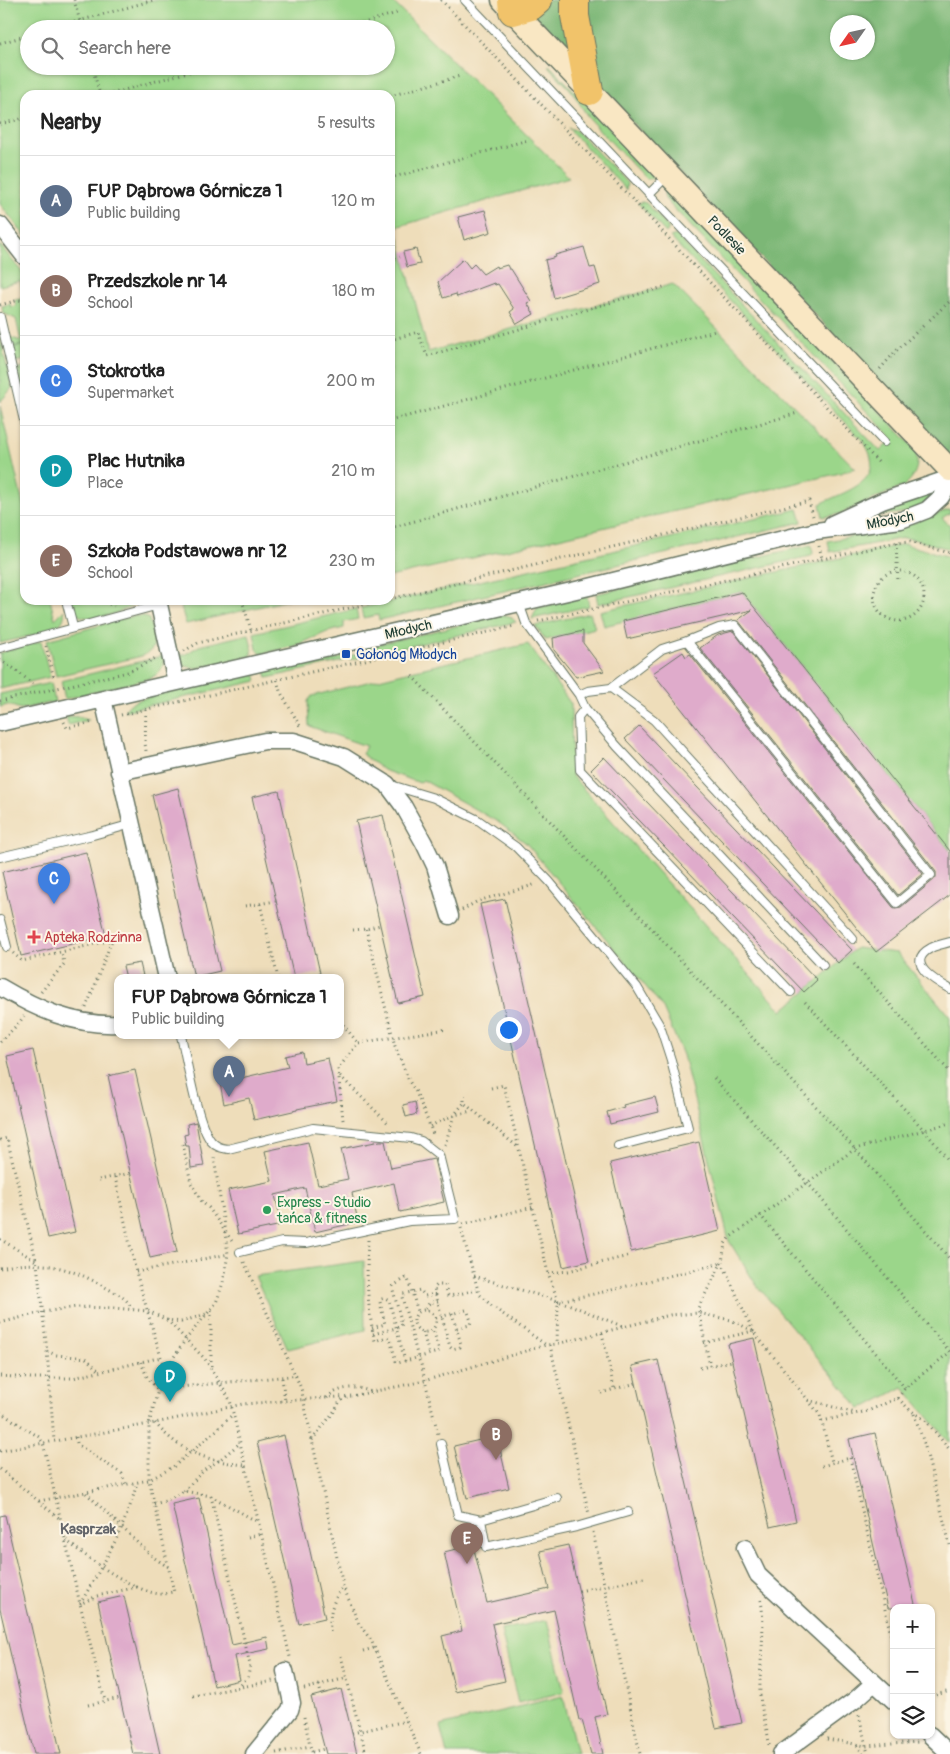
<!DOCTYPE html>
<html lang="en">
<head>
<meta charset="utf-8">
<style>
	body { margin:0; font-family:Pangolin,sans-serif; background:#f2f2f2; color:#222 }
	.controls { position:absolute; right:15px; bottom:15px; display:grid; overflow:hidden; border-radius:10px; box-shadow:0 1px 4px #0004 }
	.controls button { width:45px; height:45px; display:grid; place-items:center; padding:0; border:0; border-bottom:1px solid #e0e0e0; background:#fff; color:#222; font:25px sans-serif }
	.compass { position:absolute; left:830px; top:15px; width:45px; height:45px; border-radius:50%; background:#fff; box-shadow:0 1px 4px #0004; rotate:236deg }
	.you { position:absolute; left:508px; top:1029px; width:18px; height:18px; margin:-12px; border:4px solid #fff; border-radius:50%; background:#1a73e8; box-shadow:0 0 0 8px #1a73e833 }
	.badge { display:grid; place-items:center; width:32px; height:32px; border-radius:50%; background:#1f6fb2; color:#fff; font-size:16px; font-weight:700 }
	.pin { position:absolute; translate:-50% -41px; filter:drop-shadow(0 1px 2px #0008) }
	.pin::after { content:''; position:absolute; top:26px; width:18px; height:15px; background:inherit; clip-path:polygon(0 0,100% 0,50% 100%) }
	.popup { position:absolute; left:114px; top:974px; width:230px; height:65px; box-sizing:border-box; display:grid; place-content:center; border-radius:10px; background:#fff; filter:drop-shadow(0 1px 4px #0005); font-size:16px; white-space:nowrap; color:#767676 }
	.popup b { font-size:19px; color:#222 }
	.popup::after { content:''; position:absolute; left:50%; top:100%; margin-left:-10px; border:10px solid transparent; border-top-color:#fff }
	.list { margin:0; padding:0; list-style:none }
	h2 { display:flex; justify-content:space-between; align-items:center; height:65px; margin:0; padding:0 20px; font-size:21px }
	h2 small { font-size:16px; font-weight:400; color:#767676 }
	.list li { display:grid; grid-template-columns:32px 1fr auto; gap:15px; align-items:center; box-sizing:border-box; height:90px; padding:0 20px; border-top:1px solid #e0e0e0 }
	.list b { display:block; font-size:19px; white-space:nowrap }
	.list p { margin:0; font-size:16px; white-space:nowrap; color:#767676 }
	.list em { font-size:16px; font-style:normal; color:#767676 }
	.icon { flex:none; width:28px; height:28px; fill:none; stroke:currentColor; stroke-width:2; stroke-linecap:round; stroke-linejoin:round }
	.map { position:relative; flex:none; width:950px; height:1754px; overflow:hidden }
	.search { position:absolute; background:#fff; box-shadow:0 1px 4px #0004; left:20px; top:20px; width:375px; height:55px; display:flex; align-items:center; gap:12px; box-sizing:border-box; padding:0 18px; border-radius:28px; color:#767676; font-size:19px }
	.panel { position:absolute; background:#fff; box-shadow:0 1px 4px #0004; left:20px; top:90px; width:375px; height:515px; border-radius:15px }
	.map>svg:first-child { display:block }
	.green { fill:#9bd68a; stroke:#5d8a5f; fill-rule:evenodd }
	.forest { fill:#7cb776; stroke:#4e7a55; fill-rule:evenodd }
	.building { fill:#dfabcb }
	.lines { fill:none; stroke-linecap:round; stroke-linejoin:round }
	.lane-casing { stroke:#677563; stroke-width:10 }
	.street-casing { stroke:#677563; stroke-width:19 }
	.secondary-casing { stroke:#677563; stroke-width:25 }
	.highway-casing { stroke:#677563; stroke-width:30 }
	.path { stroke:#677563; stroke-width:3; stroke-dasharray:1 4; stroke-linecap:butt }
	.lane { stroke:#fff; stroke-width:8 }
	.street { stroke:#fff; stroke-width:16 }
	.secondary { stroke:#f9e7c3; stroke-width:22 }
	.highway { stroke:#f1c36a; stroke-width:28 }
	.transit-dot { fill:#1a4fb4; stroke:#fcf5e5; stroke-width:2 }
	.health-dot { fill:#e0444e; stroke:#fcf5e5; stroke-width:2 }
	.leisure-dot { fill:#2e9e5b; stroke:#fcf5e5; stroke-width:2 }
	.labels { text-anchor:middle; stroke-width:4; stroke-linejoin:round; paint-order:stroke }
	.street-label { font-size:14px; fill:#1f3d34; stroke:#fcf5e5 }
	.transit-label { font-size:14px; fill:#164399; stroke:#fcf5e5; text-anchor:start }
	.health-label { font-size:14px; fill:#be3a42; stroke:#fcf5e5; text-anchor:start }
	.leisure-label { font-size:14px; fill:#27864d; stroke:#fcf5e5; text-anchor:start }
	.neighbourhood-label { font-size:15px; font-weight:bold; fill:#626469; stroke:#fcf5e5 }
</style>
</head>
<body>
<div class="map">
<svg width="950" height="1754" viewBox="0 0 950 1754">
	<rect width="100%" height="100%" fill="#fcf5e5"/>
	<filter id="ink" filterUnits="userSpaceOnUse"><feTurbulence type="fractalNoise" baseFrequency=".02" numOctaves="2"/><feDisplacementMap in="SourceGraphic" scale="10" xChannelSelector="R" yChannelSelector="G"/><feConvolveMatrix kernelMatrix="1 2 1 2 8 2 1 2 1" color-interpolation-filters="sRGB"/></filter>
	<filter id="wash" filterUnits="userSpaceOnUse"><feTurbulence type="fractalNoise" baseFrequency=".0096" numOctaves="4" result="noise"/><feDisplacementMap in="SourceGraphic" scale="20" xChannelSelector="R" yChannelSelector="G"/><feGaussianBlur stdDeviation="1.12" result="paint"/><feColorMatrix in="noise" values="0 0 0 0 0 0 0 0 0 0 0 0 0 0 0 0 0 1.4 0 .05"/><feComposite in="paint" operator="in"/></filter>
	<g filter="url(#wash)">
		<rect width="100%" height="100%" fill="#eeddba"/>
		<path class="green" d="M0,0H391L569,177L396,227L428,352L673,284L855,468L840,473L390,577V95H25V236L0,204ZM29,29H386V66H29Z
			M549,65L654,173L652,178L646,179L590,120L571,90L549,67Z
			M568,128L575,130L580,134L627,183L626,190Z
			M669,189L915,449C920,464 916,476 904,486L839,514L823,517L820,504C847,490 890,481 863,441L670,237L676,235L880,451L893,439L665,199L664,193Z
			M642,202L646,203L668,227V230L666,233L638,203Z
			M0,245L25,276V344L11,347L9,337L21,341L16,319L3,313L2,306L10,304L11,307L16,306L15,300L24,298L20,281L0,286Z
			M0,337L12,388L0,402Z
			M25,345V360L15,362L12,348Z
			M25,367V390H22L16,369Z
			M0,406L25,513V600H50L55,619L64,610C65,615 64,620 60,624C53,632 12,640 0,643Z
			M933,493H935L924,504L908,512L856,519L899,501Z
			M798,509L802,522L379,620L378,615L363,618L361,608Z
			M950,509V513L942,518L950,525V549L912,539L904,538L830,552L828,541L884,530L916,522Z
			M904,544L950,557V851L742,592L604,626L600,611Z
			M811,545L813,553L811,556L598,604L596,594Z
			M587,596L589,606L532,619L537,608Z
			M71,600H139C131,611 89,624 77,614C72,611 72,605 71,600Z
			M179,600H288L186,624Z
			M356,609L358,619L344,622V628L327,632L295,646L261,654L257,649L254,633Z
			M590,613L595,628L546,640L535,626Z
			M503,615L510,616L516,622L349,660L348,656L363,653L362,648Z
			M133,616H143L149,619C153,636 162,647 142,656L56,676L47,640Z
			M249,634L252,649L251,656L197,668L184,666L178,656L186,654L199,646Z
			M41,641L50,677L0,689V653Z
			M528,644L571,704L572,776L782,1011L856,948L897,953L950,1017V1443L903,1387L870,1405L860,1408L755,1283L729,1241L683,1055L662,1006L526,843L498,822L423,780L420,783L383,770L362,754L366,746L309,726L308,701L312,696L411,671Z
			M163,656C165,667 160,673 151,678L65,699L61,681Z
			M328,656L329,661L344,657V661L267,678L265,670Z
			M255,672L257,681L124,711L130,704L141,699Z
			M51,683L55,702L21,709L8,705L0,707V694Z
			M66,716L79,717L89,720L68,725Z
			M364,1261L365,1330L288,1349L255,1276Z
			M547,1620L564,1692L518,1703L501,1630Z
			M563,1696L577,1754H447L440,1726Z"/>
		<path class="forest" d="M548,0H568L574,61L529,16Z
			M580,0H950V457L630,120L604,89L588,47ZM838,22H868V52H838Z"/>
		<g id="blocks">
			<path class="building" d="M485,210L491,232L464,240L458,217Z
				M584,247L590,268L595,267L600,284L554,298L545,260L556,257L555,255Z
				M416,249L420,264L407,267L403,252Z
				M463,259L470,268L474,264L483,274L496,266L497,268L507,265L509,269H511L531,301L527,303L534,314L517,324L510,312L514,309L498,284L495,285L494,283L457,297L456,294L443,298L438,282Z
				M742,592L950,851V895L876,952L653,673L683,652L686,657L690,654L893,907L895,908L901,907L935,879L936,877V872L738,620L752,610L627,639L623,621Z
				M583,631V643L604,671L576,677L554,650L553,638Z
				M733,631L923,874L898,895L700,648L718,635Z
				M639,726L852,950L838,963L625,739Z
				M604,757L817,980L804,992L591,770Z
				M178,788L220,971L194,977L152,795Z
				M279,791L320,973L296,978H294L252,797Z
				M383,815L425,997L398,1003L356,821Z
				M86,852L106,936L21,956L2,872Z
				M505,899L589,1261L563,1267L480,904Z
				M140,963L143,976L126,978L123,966Z
				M33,1050L75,1232L48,1238L7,1056Z
				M302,1052L304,1063L328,1058L337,1101L297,1109V1110L254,1120L249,1098L224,1104L220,1083L288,1067L285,1056Z
				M135,1070L177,1252L150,1258L108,1076Z
				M655,1097L659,1112L610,1124L607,1112L624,1107L623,1105Z
				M415,1102L417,1114L406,1117L403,1105Z
				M196,1122L204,1166L191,1168L189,1146H186L184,1135L188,1134L187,1124Z
				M380,1141H385L391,1168L434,1159L444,1202L400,1212L394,1183L352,1193L358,1222L315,1232L305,1188L275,1195L282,1225L238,1234L228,1190L272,1181L265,1151L308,1142L318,1185L348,1179L341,1149Z
				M699,1142L720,1231L631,1252L610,1163Z
				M754,1338L796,1521L770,1527L728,1344Z
				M658,1360L742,1723L716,1728L632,1366Z
				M875,1433L916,1608H888L849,1439Z
				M284,1435L325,1618L299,1624L257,1442Z
				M497,1436L509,1488L467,1498L454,1446Z
				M199,1498L232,1645L267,1637L269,1649L235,1656L240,1680L214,1686L172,1504Z
				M5,1515L61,1754H34L0,1609V1516Z
				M473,1545L487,1603L549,1589L540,1551L568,1545L607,1714L595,1717L603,1754H591L582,1720H579L554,1610L492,1624L505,1681L455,1692L442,1636L462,1631L444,1552Z
				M124,1596L160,1754H133L98,1602Z
				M341,1689L352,1733L357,1754H326L311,1697Z"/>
		</g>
	</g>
	<g filter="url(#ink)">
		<use href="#blocks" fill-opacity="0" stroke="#677563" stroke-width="1"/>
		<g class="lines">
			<defs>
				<path id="lane" d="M465,0L884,442
					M650,193L668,175
					M0,317L25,425
					M66,600L73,627
					M519,603L526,623L579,695L588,691L611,688L662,649L687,641L719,628L735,625L931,875L897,903L687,641
					M0,648L159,605
					M611,688L654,720L853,939
					M579,695L585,708L617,746L823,965
					M585,708L578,717L580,770L791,992
					M391,785L434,798L478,820L516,847L549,881L637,987L660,1026L671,1060L688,1128L618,1146
					M0,857L93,835L132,824
					M0,920L7,947
					M950,942C944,944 936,945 931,948C903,963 937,982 950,989
					M181,1036C187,1060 197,1124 211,1141C216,1147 221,1148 228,1149L313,1128L411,1138L421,1141L439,1155L455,1219L409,1221L306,1243L282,1242L240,1252
					M441,1444L458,1515L481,1520L486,1547L576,1527L628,1512
					M481,1520L557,1498"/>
				<path id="street" d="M0,225L25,257
					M832,524L882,501L950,478
					M158,600L176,682
					M103,699L167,978
					M0,723L589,587L816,531L901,520L927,510L941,497L950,482
					M119,772L265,741H294L344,757L387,784L404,807L424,843L435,866L450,916
					M0,987C37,1009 74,1026 118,1024
					M745,1548L758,1575L894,1701
					M930,1735L950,1754
					M254,1754L290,1710L292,1703L285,1671
					M781,1754L855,1700L874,1683"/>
				<path id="secondary" d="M503,0L950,470"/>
				<path id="highway" d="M512,0L513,11L531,6L538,0
					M575,0V16L589,91"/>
			</defs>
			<use href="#lane" class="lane-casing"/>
			<use href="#street" class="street-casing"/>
			<use href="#secondary" class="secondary-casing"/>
			<use href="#highway" class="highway-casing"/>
			<path class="path" d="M74,0L82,29
				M441,0L631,198L879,463
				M50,29L154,0
				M343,29L400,12
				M0,43L29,35
				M92,66L100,95
				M107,95L209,66
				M390,96L460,76
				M0,124L25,118
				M390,178L528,140
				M390,260L400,257
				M0,305L19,300L25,301
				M390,340L418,332L427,356L667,286
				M880,369L896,351L950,301
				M390,421L715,331
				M390,528L798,413
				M896,543L898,582
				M819,546L822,558
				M874 596a25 25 0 1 1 50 0a25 25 0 1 1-50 0Z
				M390,599L809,501L813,516
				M100,600L114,606
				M242,600L251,630
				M538,621L896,543L910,542L950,553
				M46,646L54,679
				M184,651L198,643L384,600
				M0,660L13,668L33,684
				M412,676L642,918L855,1149L950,1259
				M277,680L280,691L300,726
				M0,701L128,672L156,658
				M146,710L145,743L146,751
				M121,715L515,626
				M64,722L67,728L93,722
				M260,904L278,978
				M245,906L276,901
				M462,910L478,901L537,884
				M366,929L395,1046L409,1081L416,1092L430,1126L434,1137
				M353,930L366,929L380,925
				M13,953L22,961L112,940
				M854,964L950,1072
				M41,992L64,964L62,952
				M805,1002L924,1130L950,1162
				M86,1008L112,940L119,931
				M340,1021L358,1043
				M0,1042L19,1023L24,1016
				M340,1076L389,1124
				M714,1078L807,1182L950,1352
				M491,1088L504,1085L548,1273L558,1301L557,1344
				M464,1095V1103L519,1148
				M343,1120L338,1069L358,1043L447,1029
				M430,1126L454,1115L472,1111
				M0,1140L7,1138L37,1264L47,1351L54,1441
				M183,1144L191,1183L202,1202L209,1208L234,1244
				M445,1145L454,1115L464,1103
				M115,1177L136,1272L170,1388L300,1375
				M99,1180L131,1173
				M760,1215L905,1388
				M463,1224L533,1207
				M461,1228L479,1294L493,1307L546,1345
				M0,1239L36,1261
				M368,1240C366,1273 367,1308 375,1341L387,1337L390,1339L396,1361L398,1363L438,1352L439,1350L433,1329
				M244,1262L301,1388L343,1586L359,1624L371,1640L421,1754
				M0,1268C40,1259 70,1267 105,1287C115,1293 127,1297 132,1309
				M136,1272L229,1254
				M548,1273L568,1271L628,1256
				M474,1276L568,1304L624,1327
				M436,1294L425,1296L420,1290L403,1294L402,1297L418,1358L421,1364L438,1434
				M558,1301L599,1293L722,1263
				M426,1309L429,1303L438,1301
				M414 1321a11 11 0 1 1 22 0a11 11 0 1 1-22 0Z
				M211,1310V1366
				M452,1313L461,1344L460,1347L452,1349L450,1347L434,1288L437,1285H445L448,1295L450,1296L477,1290
				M436,1318L466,1310L468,1312L471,1321L470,1325L457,1328
				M167,1320L205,1359L230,1400L290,1657
				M0,1323L43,1312L76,1307L114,1308L148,1311L167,1320L181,1322L206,1314
				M372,1328L385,1324L380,1302L381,1299L385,1298L389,1300L405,1361
				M423,1332L429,1355
				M602,1333L614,1388
				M373,1334L400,1327L402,1324L393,1290V1286L406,1278L408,1279L418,1312
				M704,1343L753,1331L722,1262
				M550,1345L589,1514
				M47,1351L56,1355L86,1358L99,1371
				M141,1362L147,1377L158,1390
				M710,1366L698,1308L722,1262L725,1244L729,1238L855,1149L950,1123
				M700,1368L732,1361
				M166,1369L186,1339L216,1303L223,1283L228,1254L214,1157
				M0,1376L30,1378H73L162,1357
				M282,1378L285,1401
				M601,1393L636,1383
				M327,1398C337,1387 358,1385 371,1392
				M898,1398L905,1388L950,1352
				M808,1400L855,1413
				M0,1412L39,1437L43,1443L80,1604L105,1701
				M914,1414L924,1443L950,1545
				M822,1421L868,1411L898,1398L910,1410L925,1420L950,1450
				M155,1423C180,1452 207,1461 245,1465
				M76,1437L77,1443L81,1447L122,1474L126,1485
				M312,1440L336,1409L340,1401L347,1397
				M0,1451L155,1423L243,1404L352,1396L424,1381L546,1345L557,1344L670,1315L698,1313L731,1320L753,1331L820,1415L832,1462
				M850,1458L890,1631L894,1655
				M822,1466L853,1457
				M0,1469L60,1519
				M184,1491L203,1471L218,1461L240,1443
				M86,1493L153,1557L168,1567
				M211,1496L250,1665L248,1677L239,1687
				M39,1501L149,1480L173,1467L217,1430L232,1415
				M154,1504L165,1501L184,1491L211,1496L258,1522
				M593,1532L640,1754
				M248,1537L261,1534
				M66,1540C84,1556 138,1595 163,1594C166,1594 170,1592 174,1592L149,1480V1424L158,1390L170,1388
				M137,1587L97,1596L80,1604C102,1566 127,1526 137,1482
				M579,1591L644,1578
				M761,1600C766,1632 759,1663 760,1695C761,1712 768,1728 769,1745
				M330,1632C329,1613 332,1602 343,1586
				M363,1651L374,1648
				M341,1656L366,1754
				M319,1685L321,1694
				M304,1689L347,1678
				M193,1696L273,1681
				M931,1696L950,1691
				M88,1705L120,1698
				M859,1715L868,1754
				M304,1717L310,1746
				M352,1733L406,1721
				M827,1739L866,1746L918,1742
				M857,1745L863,1754
				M312,1752L324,1749
				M276,1753L310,1746L313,1754"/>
			<use href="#lane" class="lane"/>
			<use href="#street" class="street"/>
			<use href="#secondary" class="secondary"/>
			<use href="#highway" class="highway"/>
		</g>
	</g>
	<rect class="transit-dot" x="341" y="649" width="10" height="10" rx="2.5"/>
	<path class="health-dot" d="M31.5 929.5h5v5h5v5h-5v5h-5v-5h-5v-5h5z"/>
	<circle class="leisure-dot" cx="267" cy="1210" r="5"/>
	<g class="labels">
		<g class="street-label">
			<text transform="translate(727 235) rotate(46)" y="5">Podlesie</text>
			<text transform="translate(890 520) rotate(-11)" y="5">Młodych</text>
			<text transform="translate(408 629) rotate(-13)" y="5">Młodych</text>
		</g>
		<g class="transit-label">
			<text x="356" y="659">Gołonóg Młodych</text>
		</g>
		<g class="health-label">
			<text x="44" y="942">Apteka Rodzinna</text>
		</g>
		<g class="leisure-label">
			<text x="277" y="1207">Express - Studio<tspan x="277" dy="16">tańca &amp; fitness</tspan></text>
		</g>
		<g class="neighbourhood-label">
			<text x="88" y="1534">Kasprzak</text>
		</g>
	</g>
</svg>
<div class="controls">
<button>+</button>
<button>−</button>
<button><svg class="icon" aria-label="layers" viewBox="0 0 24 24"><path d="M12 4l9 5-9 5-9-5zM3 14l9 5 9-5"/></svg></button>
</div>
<svg class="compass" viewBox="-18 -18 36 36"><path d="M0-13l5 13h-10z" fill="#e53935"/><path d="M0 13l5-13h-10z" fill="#767676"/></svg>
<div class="you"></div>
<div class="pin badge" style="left:229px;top:1097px;background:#5c6f8a">A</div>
<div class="popup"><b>FUP Dąbrowa Górnicza 1</b>Public building</div>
<div class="pin badge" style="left:496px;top:1460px;background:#8d6e63">B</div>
<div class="pin badge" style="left:54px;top:904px;background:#3f7fe0">C</div>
<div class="pin badge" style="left:170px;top:1402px;background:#0f9aa8">D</div>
<div class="pin badge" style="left:467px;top:1564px;background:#8d6e63">E</div>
<div class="search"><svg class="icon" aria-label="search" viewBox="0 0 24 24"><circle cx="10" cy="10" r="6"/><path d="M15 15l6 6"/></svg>Search here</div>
<section class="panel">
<h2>Nearby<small>5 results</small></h2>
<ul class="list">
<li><span class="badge" style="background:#5c6f8a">A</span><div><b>FUP Dąbrowa Górnicza 1</b><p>Public building</p></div><em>120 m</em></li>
<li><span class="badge" style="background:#8d6e63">B</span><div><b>Przedszkole nr 14</b><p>School</p></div><em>180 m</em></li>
<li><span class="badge" style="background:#3f7fe0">C</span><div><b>Stokrotka</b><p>Supermarket</p></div><em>200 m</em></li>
<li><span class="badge" style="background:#0f9aa8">D</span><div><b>Plac Hutnika</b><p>Place</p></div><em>210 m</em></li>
<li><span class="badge" style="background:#8d6e63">E</span><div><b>Szkoła Podstawowa nr 12</b><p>School</p></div><em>230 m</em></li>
</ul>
</section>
</div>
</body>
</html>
